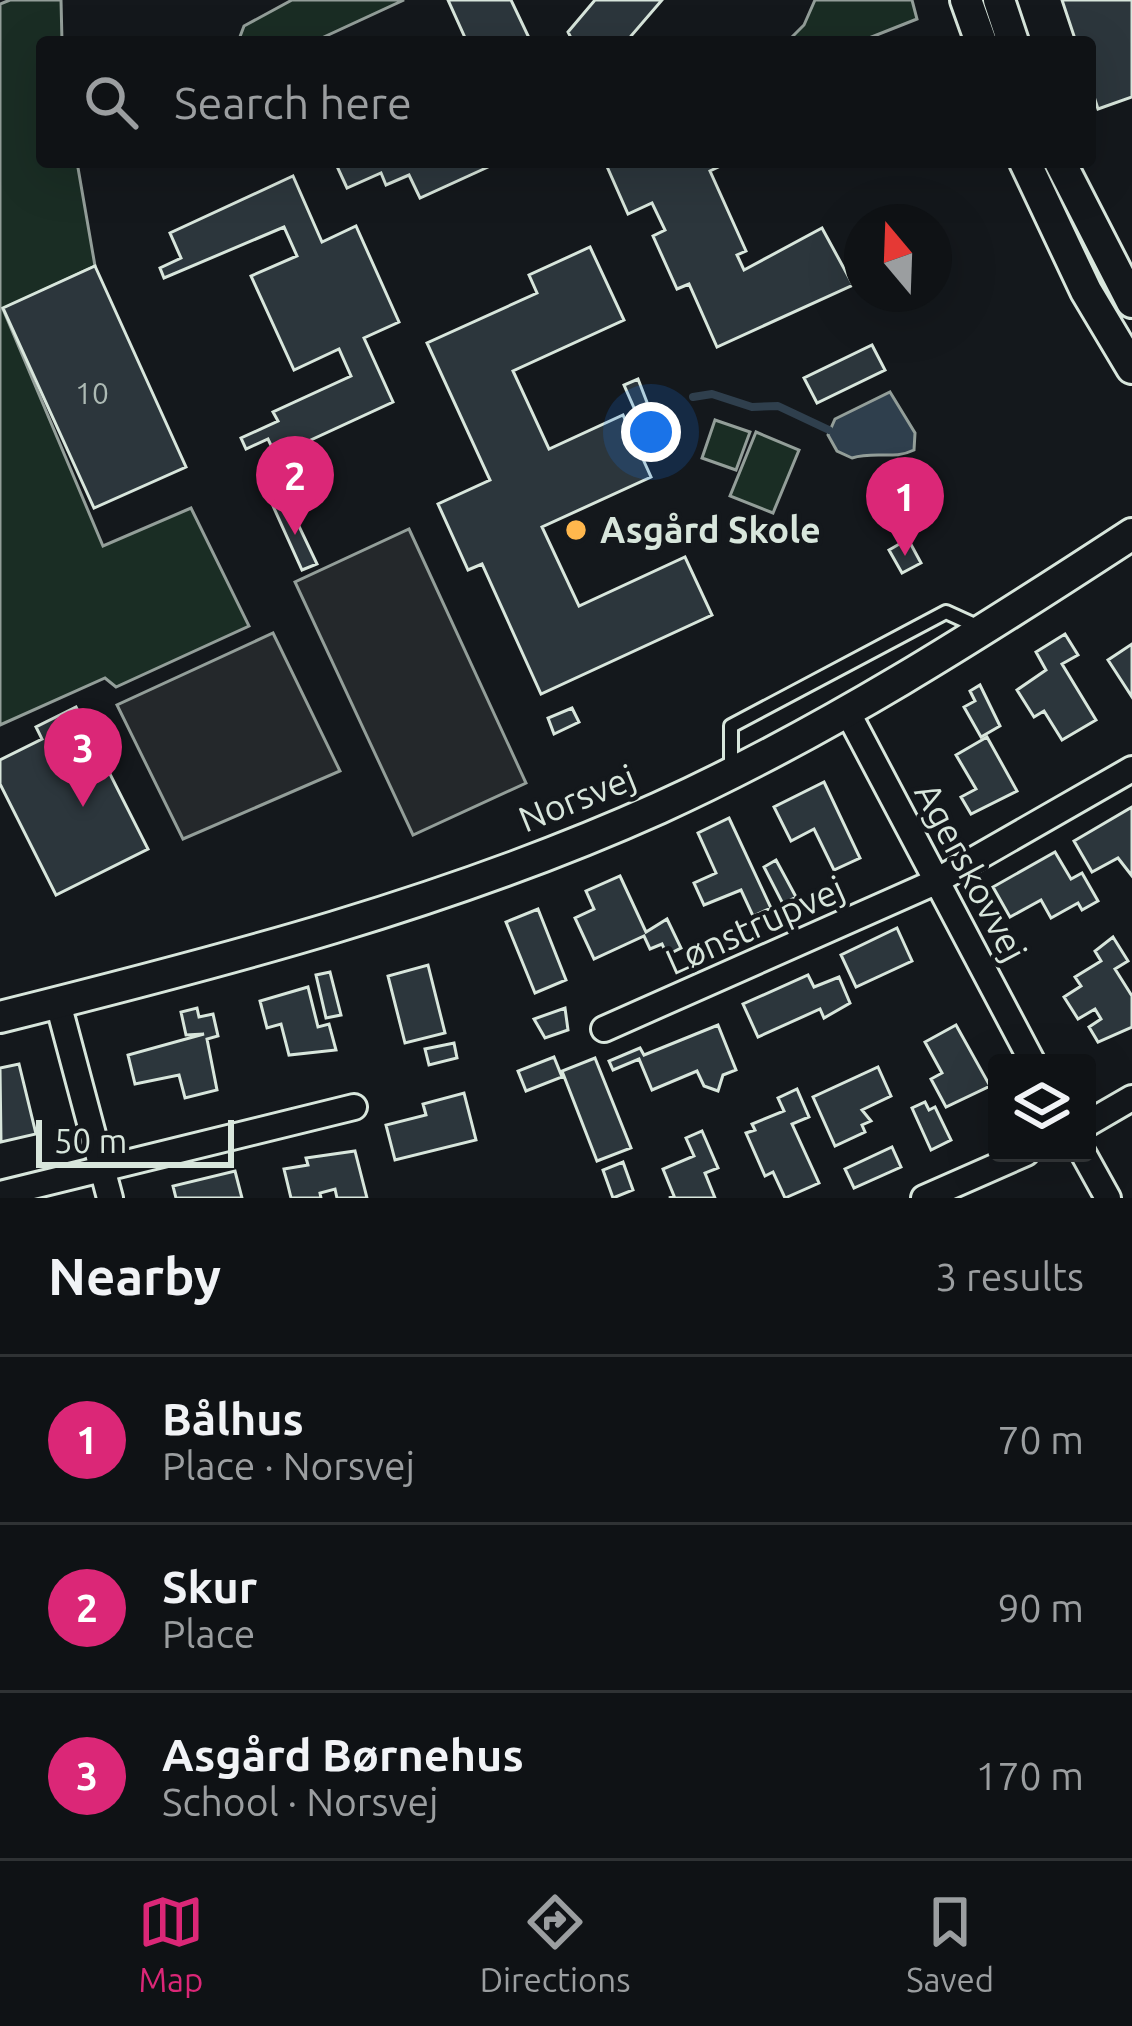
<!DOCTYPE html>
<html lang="en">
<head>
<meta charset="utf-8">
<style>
	body { margin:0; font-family:Ubuntu,sans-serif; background:#181b1e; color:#f1f3f6 }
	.controls { position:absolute; right:36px; bottom:36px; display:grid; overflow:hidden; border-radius:12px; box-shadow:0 12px 48px #0002 }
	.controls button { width:108px; height:108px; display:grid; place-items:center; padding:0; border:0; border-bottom:3px solid #2f3234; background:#0f1215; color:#f1f3f6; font:60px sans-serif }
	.compass { position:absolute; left:844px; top:204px; width:108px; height:108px; border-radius:50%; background:#0f1215; box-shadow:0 12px 48px #0002; rotate:341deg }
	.scale { position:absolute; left:36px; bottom:30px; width:198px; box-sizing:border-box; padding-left:12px; border:6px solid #d8e6dc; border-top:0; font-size:33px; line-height:42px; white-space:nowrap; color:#d8e6dc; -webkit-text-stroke:9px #14181c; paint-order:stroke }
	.you { position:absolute; left:651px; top:432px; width:42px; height:42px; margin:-30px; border:9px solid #fff; border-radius:50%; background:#1a73e8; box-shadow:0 0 0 18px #1a73e833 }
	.badge { display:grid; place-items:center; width:78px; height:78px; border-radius:50%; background:#db2777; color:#fff; font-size:39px; font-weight:700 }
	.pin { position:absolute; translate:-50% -99px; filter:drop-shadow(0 3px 6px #0008) }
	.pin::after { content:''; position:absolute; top:63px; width:42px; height:36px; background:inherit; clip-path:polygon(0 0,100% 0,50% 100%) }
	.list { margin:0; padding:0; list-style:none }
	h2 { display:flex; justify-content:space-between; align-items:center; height:156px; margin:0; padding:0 48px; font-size:51px }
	h2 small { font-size:39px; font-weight:400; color:#9b9ea0 }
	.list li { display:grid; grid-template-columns:78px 1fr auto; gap:36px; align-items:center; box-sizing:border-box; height:168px; padding:0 48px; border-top:3px solid #2f3234 }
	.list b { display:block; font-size:45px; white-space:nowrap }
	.list p { margin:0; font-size:39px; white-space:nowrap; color:#9b9ea0 }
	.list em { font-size:39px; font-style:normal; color:#9b9ea0 }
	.icon { flex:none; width:66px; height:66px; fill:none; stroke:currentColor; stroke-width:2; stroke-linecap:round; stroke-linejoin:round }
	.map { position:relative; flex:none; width:1132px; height:1198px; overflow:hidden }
	.search { position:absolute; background:#0f1215; box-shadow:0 12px 48px #0002; left:36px; right:36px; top:36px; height:132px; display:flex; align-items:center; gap:30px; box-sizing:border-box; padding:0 42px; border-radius:12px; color:#9b9ea0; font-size:45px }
	.sheet { height:660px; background:#0f1215 }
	nav { display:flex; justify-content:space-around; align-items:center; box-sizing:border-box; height:168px; border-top:3px solid #2f3234; background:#0f1215; font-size:33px; color:#9b9ea0 }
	nav a { display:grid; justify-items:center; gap:6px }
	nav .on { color:#db2777 }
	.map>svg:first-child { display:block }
	.green { fill:#1a2d24; stroke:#939e99; stroke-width:3 }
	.parking { fill:#24282b; stroke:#939e99; stroke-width:3 }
	.water { fill:#2f3f4d; stroke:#939e99; stroke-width:3 }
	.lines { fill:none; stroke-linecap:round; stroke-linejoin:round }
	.stream { stroke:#2f3f4d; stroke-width:8 }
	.building { fill:#2c363c; stroke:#d8e6dc; stroke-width:3 }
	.service-casing { stroke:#d8e6dc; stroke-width:18 }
	.minor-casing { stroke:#d8e6dc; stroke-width:30 }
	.tertiary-casing { stroke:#d8e6dc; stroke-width:36 }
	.service { stroke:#14181c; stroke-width:12 }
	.minor { stroke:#14181c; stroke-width:24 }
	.tertiary { stroke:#14181c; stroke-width:30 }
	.poi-dot { fill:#ffb74d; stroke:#14181c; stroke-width:4.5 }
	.labels { text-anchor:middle; stroke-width:9; stroke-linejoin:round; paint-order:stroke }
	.number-label { font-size:30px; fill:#adbab4 }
	.poi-label { font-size:36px; font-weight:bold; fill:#d8e6dc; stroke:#14181c; text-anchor:start }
	.street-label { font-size:36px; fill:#d8e6dc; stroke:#14181c }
</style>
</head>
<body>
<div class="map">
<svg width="1132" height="1198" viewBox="0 0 1132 1198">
	<rect width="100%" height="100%" fill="#14181c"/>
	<path class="green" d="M10,0H61L62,42H42V162H77L95,266L3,309L103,546L191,508L249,626L116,687L105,678L0,725V4Z
		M292,0H404L313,42H238L244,26Z
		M815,0H912L917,19L859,42H787L804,25Z
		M715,420L750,432L736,470L702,458Z
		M756,432L799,450L773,513L730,496Z"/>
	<path class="parking" d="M409,529L526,783L413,835L295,582Z
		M273,633L340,771L183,839L117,705Z"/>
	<path class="water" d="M890,392L915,433L914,450C894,460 875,451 852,458L837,451L828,435L835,419Z"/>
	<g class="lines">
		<path class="stream" d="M693,397L712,394L752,407L778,406L829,430"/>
	</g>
	<path class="building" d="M448,0H511L531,42H467Z
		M595,0H662L631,36L633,42H573L568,32Z
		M1062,0H1132V97L1098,109L1090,84V42H1076Z
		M335,162H499L420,198L409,175L386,185L381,173L347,188Z
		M605,162H729L710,171L746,251L737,255L744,270L822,228L853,285L717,347L689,284L677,289L653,236L665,230L652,203L628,214Z
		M293,176L322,242L356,226L399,322L364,338L393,402L276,456L268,439L246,449L241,438L278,421L273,412L351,376L339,349L294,370L251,276L297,256L284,227L164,278L160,268L181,258L170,233Z
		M590,247L624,320L513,371L549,449L623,415L651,477L542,527L579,606L685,557L712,615L541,694L482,564L468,570L438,504L490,480L427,343L537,293L529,275Z
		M95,266L186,467L94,508L3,308Z
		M872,345L885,370L817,403L804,378Z
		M638,379L648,405L635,410L624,385Z
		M286,499L317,564L302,570L273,506Z
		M908,539L921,563L902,573L889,550Z
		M1065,634L1078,655L1062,664L1096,720L1062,740L1044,711L1034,717L1017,690L1046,670L1036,652Z
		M1132,644V697L1108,660Z
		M980,685L1000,726L981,737L964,707L975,701L970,691Z
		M76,707L148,849L56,895L0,784V760L42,739L36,727Z
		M572,708L579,722L554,734L548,718Z
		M987,737L1017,791L971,814L961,797L976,789L956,755Z
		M824,782L860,858L834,870L814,829L791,841L774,807Z
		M1132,807V876L1118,858L1092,872L1074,841Z
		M729,818L771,908L753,916L741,890L704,905L694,883L716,873L698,833Z
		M1055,852L1071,879L1082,873L1098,901L1082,910L1078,903L1051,918L1041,900L1010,917L993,887Z
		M776,860L796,897L783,904L764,867Z
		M620,876L646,932L667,919L681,948L667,955L662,944L650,949L644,936L594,959L575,918L594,909L586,891Z
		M538,909L566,980L535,993L506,922Z
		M897,928L912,961L856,987L841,955Z
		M1113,937L1128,961L1115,969L1132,996V1027L1098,1042L1089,1027L1101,1019L1095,1009L1078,1019L1064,997L1081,986L1075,977L1101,961L1095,951Z
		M428,965L445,1033L405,1043L388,976Z
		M330,972L341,1015L326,1018L316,975Z
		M808,975L814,987L839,977L850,1003L824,1018L820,1009L758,1037L743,1004Z
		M308,987L318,1027L329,1024L336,1050L289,1055L281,1024L267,1028L260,1001Z
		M197,1008L199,1017L213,1014L218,1036L207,1039L217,1090L185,1098L179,1075L135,1084L128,1055L204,1034L186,1035L181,1012Z
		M565,1008L568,1030L545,1038L534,1019Z
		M718,1025L736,1070L723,1075L718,1091L704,1086L697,1071L652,1090L639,1059L613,1070L609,1061L640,1048L644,1055Z
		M956,1025L990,1086L946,1107L931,1079L942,1073L925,1042Z
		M454,1043L457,1058L429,1065L425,1049Z
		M554,1057L562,1077L526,1091L518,1071Z
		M595,1058L631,1148L597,1161L562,1071Z
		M19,1064L36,1134L1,1142L0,1068Z
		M878,1067L891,1096L862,1110L871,1121L862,1125L865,1132L835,1146L813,1097Z
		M797,1089L809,1117L792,1124L819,1183L785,1198L773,1172L765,1176L746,1133L755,1130L752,1124L784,1111L778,1098Z
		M464,1093L476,1140L395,1160L386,1125L426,1115L423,1104Z
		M925,1102L929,1110L935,1107L951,1140L931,1150L912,1108Z
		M702,1131L718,1168L705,1173L715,1198H669L674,1196L663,1169L694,1156L686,1138Z
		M892,1147L901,1167L854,1188L845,1169Z
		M355,1151L367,1198H337L335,1189L320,1193L321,1198H291L284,1169L308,1165L306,1158Z
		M623,1162L633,1190L613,1198L603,1170Z
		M235,1171L242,1198H176L173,1186Z"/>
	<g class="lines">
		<defs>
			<path id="service" d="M731,768V726L946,612L979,627"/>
			<path id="minor" d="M848,713L1033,1063
				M58,1003L110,1198
				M604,1029L933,883L1132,769
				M1087,1124L1132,1098
				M1083,1153L1108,1198
				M0,1194L354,1107
				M924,1198L1026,1153"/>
			<path id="tertiary" d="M966,0L981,42
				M999,0L1013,42
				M1025,162L1086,291L1132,368
				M1060,162L1132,302
				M0,1017C224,961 448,903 659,808C826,732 979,634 1132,534"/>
		</defs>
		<use href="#service" class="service-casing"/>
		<use href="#minor" class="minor-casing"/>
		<use href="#tertiary" class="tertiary-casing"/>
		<use href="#service" class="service"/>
		<use href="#minor" class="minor"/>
		<use href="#tertiary" class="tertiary"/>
	</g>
	<circle class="poi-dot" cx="576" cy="530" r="12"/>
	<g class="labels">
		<g class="number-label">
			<text x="92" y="404">10</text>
		</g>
		<g class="poi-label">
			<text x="600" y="543">Asgård Skole</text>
		</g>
		<g class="street-label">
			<text transform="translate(577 798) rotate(-22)" y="13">Norsvej</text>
			<text transform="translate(971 872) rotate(62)" y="13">Agerskovvej</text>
			<text transform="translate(755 925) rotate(-24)" y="13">Lønstrupvej</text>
		</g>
	</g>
</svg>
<div class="controls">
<button><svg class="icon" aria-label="layers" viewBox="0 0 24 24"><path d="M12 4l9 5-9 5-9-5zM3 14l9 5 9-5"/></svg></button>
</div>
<svg class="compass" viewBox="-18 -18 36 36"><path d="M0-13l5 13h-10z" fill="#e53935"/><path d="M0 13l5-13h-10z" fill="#9b9ea0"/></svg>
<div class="scale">50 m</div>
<div class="you"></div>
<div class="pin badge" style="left:905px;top:556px">1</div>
<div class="pin badge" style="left:295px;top:535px">2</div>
<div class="pin badge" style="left:83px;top:807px">3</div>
<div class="search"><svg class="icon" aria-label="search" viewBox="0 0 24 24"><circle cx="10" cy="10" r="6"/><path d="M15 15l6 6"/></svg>Search here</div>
</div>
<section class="sheet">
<h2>Nearby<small>3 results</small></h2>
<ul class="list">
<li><span class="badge">1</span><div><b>Bålhus</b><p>Place · Norsvej</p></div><em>70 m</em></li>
<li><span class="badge">2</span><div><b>Skur</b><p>Place</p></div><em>90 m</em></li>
<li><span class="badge">3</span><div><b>Asgård Børnehus</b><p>School · Norsvej</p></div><em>170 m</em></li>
</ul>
</section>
<nav>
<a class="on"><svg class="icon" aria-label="map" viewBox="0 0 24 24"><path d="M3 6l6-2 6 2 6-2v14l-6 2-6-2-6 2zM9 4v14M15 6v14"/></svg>Map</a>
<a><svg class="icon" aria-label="directions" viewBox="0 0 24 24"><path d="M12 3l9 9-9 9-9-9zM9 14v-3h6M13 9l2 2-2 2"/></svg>Directions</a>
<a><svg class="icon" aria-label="saved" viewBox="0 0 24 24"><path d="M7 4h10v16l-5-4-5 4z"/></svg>Saved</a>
</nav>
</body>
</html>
